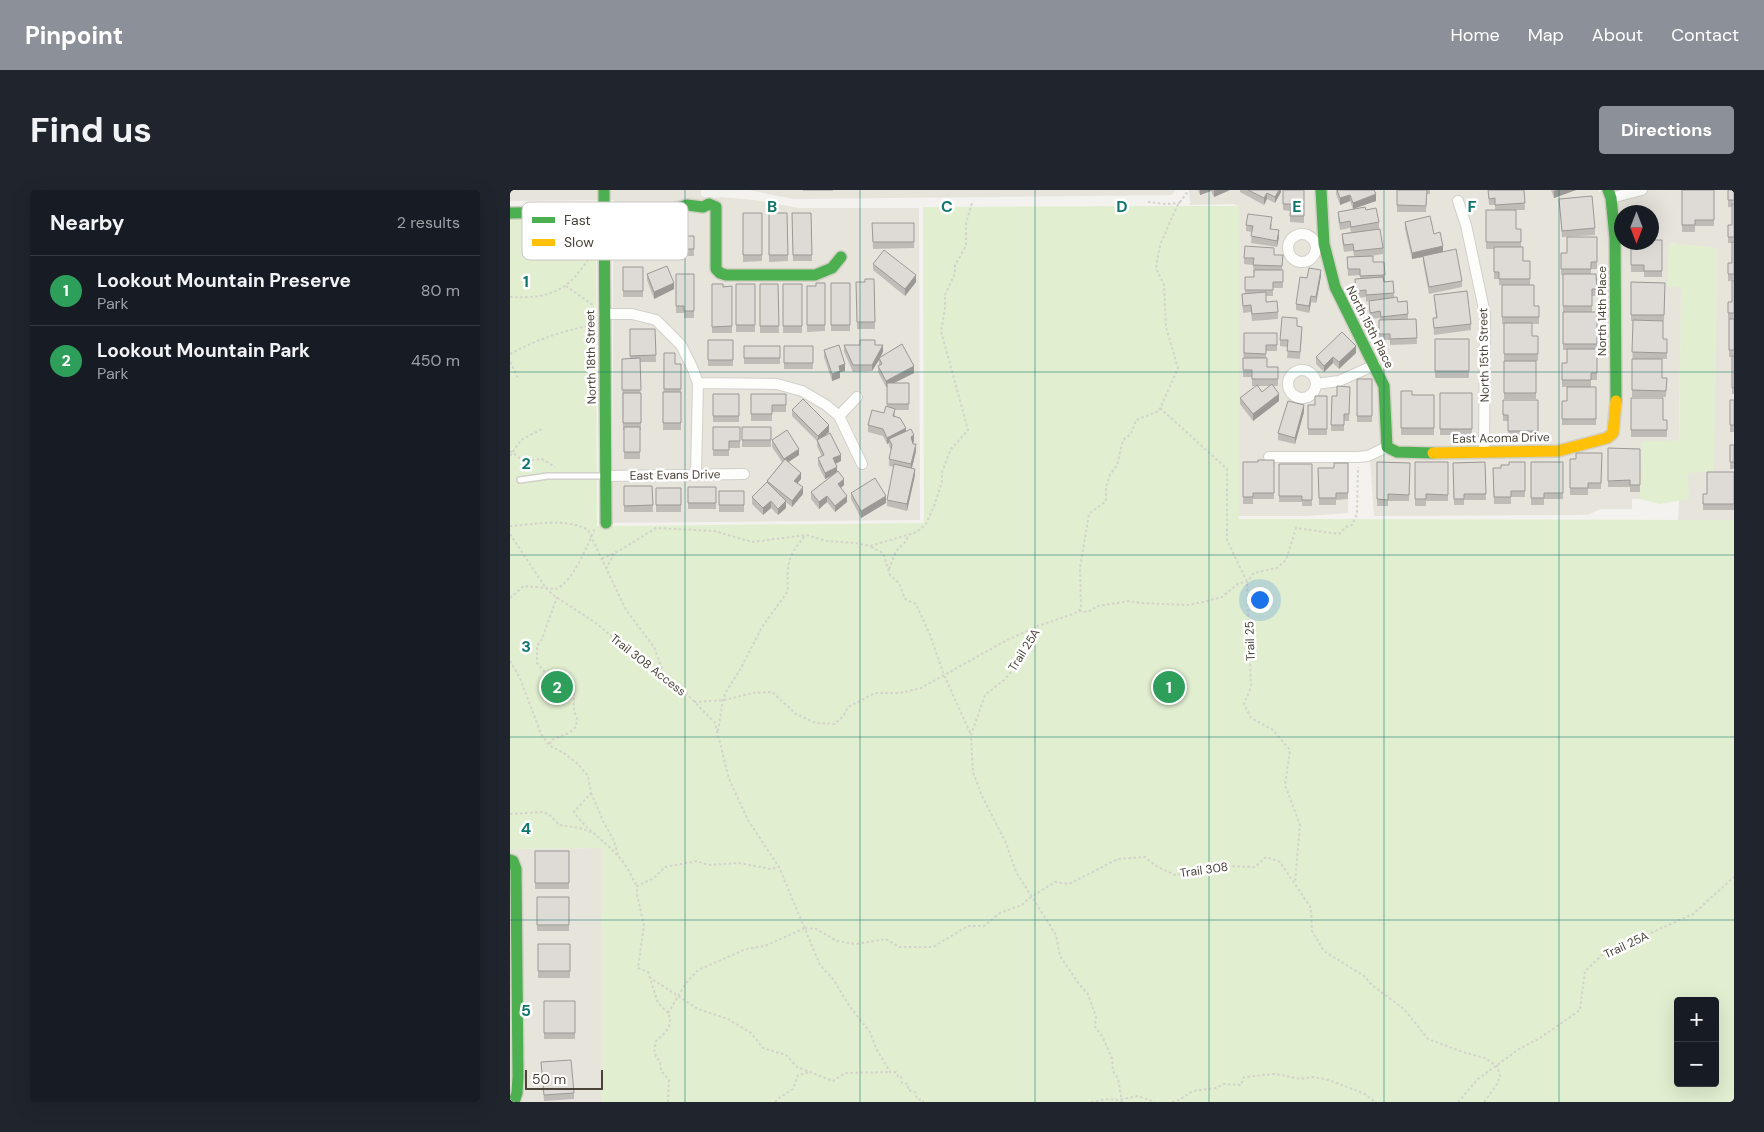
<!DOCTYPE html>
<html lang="en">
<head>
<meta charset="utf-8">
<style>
	body { margin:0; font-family:"DM Sans",sans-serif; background:#20242c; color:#f1f3f6 }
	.controls { position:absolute; right:15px; bottom:15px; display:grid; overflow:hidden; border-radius:5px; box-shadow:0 5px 20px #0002 }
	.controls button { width:45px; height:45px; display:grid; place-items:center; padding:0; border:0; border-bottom:1px solid #363941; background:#171b24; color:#f1f3f6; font:25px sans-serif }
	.compass { position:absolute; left:1104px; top:15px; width:45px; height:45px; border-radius:50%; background:#171b24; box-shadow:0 5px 20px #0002; rotate:180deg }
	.scale { position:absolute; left:15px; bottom:12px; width:78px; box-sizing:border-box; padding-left:5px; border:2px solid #4b4439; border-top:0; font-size:14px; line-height:18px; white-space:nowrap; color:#4b4439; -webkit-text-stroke:4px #fff; paint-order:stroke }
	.you { position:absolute; left:749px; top:409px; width:18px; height:18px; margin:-12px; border:4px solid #fff; border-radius:50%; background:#1a73e8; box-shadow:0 0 0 8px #1a73e833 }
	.badge { display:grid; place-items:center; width:32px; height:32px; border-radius:50%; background:#8c9099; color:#fff; font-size:16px; font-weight:700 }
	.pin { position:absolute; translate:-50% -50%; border:2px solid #fff; box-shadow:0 1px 5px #0006 }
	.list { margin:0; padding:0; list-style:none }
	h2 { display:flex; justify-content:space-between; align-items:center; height:65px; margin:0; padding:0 20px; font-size:21px }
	h2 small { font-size:16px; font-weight:400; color:#9ea1a6 }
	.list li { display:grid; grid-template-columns:32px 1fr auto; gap:15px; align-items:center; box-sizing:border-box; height:70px; padding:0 20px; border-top:1px solid #363941 }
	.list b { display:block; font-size:19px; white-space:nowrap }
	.list p { margin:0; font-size:16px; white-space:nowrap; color:#9ea1a6 }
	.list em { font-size:16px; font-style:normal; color:#9ea1a6 }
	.map { position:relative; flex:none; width:1224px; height:912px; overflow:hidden; border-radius:5px }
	header { display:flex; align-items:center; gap:30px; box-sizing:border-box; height:70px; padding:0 25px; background:#8c9099; color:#fff }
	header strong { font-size:24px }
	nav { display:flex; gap:28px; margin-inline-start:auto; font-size:18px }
	.intro { display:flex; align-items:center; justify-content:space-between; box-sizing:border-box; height:120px; padding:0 30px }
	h1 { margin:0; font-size:35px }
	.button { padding:12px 22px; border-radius:5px; background:#8c9099; color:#fff; font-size:18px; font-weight:700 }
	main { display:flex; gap:30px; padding:0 30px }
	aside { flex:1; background:#171b24; border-radius:5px; box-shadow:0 5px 20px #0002 }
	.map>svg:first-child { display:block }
	.residential { fill:#e7e4dc; fill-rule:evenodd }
	.green { fill:#e1eecf; fill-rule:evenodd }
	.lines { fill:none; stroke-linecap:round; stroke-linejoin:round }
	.lane-casing { stroke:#d2d0cb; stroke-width:8 }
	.street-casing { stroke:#d2d0cb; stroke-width:12 }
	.fast-casing { stroke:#d3cfc5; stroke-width:14 }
	.slow-casing { stroke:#d3cfc5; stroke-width:14 }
	.path { stroke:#d3d2cc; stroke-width:2; stroke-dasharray:2.5 2.5; stroke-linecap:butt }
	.lane { stroke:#fdfdfc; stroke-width:5 }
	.street { stroke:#fdfdfc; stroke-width:10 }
	.fast { stroke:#4caf50; stroke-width:11 }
	.slow { stroke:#ffc107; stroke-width:11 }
	.wall { fill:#bfbcb8; fill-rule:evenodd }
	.shaded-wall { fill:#9b9996 }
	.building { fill:#dedbd6; stroke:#9b9996 }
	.grid { fill:none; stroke:#0f766e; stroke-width:1; stroke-opacity:0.55 }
	.labels { text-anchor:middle; stroke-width:5; stroke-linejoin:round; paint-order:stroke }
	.street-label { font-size:12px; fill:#4b4439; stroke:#fff }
	.key { fill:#fff; stroke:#c9c7c4; stroke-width:1 }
	.key-label { font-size:14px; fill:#4b4439 }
	.grid-label { font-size:16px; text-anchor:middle; font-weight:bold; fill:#0f766e; stroke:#fff; stroke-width:5; stroke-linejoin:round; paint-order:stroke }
</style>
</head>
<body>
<header>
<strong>Pinpoint</strong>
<nav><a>Home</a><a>Map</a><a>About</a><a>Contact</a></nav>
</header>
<div class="intro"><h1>Find us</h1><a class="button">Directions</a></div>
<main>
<aside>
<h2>Nearby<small>2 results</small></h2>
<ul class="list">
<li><span class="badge" style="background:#2e9e5b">1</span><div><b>Lookout Mountain Preserve</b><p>Park</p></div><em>80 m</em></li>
<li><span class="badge" style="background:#2e9e5b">2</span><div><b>Lookout Mountain Park</b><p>Park</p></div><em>450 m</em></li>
</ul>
</aside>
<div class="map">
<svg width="1224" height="912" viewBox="0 0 1224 912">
	<rect width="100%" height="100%" fill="#f4f2ee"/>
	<path class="residential" d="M0,0H191V5L197,9L211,7L245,10L289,18H409L410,330L103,333V94L104,10L0,11Z
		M239,0H665L662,5L283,9Z
		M679,0H1088L1089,2L1096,0H1224V330H1168L1171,277L1205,58L1159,53L1171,98L1169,251L1132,252L1130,309H1122V319H1091L1077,325L864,326L860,271L839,272L838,323L797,326H729V16L723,14L680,15ZM1112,22H1142V52H1112Z
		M91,658V912H0V659Z"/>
	<path class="green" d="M659,16H729V329L1224,330V912H91V658L0,659V29H78L86,36L87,336L414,333L413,17ZM1168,811H1205V893H1168Z
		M1159,53L1208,58L1204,281L1178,283L1179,309L1149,314L1130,309L1132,252L1169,250L1171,98L1157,96Z"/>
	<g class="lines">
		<defs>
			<path id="lane" d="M10,290L38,286H95"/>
			<path id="street" d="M1101,8L1132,0
				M948,11L956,35L975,124L974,262
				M778 58a14 14 0 1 1 28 0a14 14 0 1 1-28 0Z
				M94,124H122L146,130L171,155L182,177L188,193L186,284
				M778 194a14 14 0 1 1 28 0a14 14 0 1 1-28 0Z
				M188,193L267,194L292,201L316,215L329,226L352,274
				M806,194L829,191L865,175
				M329,226L347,207
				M759,267H848L858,266L877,257
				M96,286L234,284"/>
			<path id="fast" d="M94,0L96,333
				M811,0L814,54L825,97L874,196L877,257L887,262L923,263
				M1098,0L1101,8L1105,48L1106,211
				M0,23L157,21L177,15L193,17L199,14L206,17V79L210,83L216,85H305L322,78L331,67
				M0,670L3,671L6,679L8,887L7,903L4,912"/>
			<path id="slow" d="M923,263L1048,261L1097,248L1103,243L1106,211"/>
		</defs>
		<use href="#lane" class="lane-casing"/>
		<use href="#street" class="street-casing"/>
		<use href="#fast" class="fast-casing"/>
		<use href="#slow" class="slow-casing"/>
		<path class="path" d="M638,12L655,14L670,13
			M56,96L83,115
			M0,107C44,109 58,100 82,64
			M0,164C26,150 54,140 84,135
			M0,172L8,188
			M650,218L717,279V350L737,392L741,497L734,514L741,528L763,540L780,560L775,595L790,635L785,693
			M0,261L14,271L32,269L45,277
			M0,266L11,250L32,239
			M0,336C24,335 56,327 78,340L116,420L144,457L155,487
			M0,344L35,397L43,405L86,433L135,475L172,499L205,533L219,589L238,630L269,677L310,775L323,789L340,817L360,842L366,858L380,882H386L388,887H391L392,893L398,894V900L405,902L407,909L413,910V912
			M361,357L373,363L380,385L389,393L395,409L406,414L420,445L434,485L461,545
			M92,369L112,359L146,338L204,341L242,352L296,345L317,351L345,353L360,356L407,342L416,334L424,316L432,292V282L441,259L458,240L431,141L435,118V105L445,83V75L456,56V33L462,13
			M96,379L104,364
			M379,379L386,361L395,352L400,344
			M0,408L14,396L46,399C64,391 78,354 85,338
			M569,421L578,422L588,416L620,411L630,413L678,415L693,412L712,407L729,393L737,392L744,383L767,378L776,370L786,338L829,344L836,337L842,335L847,324L848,277
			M0,471L10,488L31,544L40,556L54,563L68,574L78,586L81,603L64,622C75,639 94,650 108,666C116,674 121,686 127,696
			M184,512L215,510L242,503L262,502L286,524L306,533L325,534L334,525L338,517L365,503H390L411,498L497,450L526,437
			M208,541L213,510L216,502L231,478L252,437L278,401C277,374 277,366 296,345
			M40,554L41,550L59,543L66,537L67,528L64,521V501L45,484L34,481L27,473V456L32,449L47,407
			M81,603L94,633L104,651L108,665
			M0,624L32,622L39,624L49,635L70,638L81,642
			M295,738L306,739L327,751L346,754L376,749L389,757H423L458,736H474L490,723L512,715L518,709L545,692L559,694L608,669L635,667L646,676L665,685L716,676L745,677L756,667L770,672L801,718L802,741L814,761L854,786L863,796L894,819L918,849L953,862L975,868L987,876L990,885L988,893L974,912
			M139,787L188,819L218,829L241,843L253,858L276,865L287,877L323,891L335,883L380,882
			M158,823L148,813L138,782L128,778L134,735L127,705V696L144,688L155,677L187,671L198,675L229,673L261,679L268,677
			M158,823L176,793L188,780L236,759L255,756L295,738
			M158,912L159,890L151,881L150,871C143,865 144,860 146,851C155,843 164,836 158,823
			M265,912L269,908L283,899L288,885L300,882
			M581,912L598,909L608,910L628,906L645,912
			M612,912L608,888L603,881L602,868L592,846L585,837L586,827L578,804L569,794L550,766L546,745L506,682L496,653L472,606L463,582L462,566L461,545L475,505L494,490L507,475L520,446L528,436L560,425L569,421L571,418L570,378L579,324L596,311V297L600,285L607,275L613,250L621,244L626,230L649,221L668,178L656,137L654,95L646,78L650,55L667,16L679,0
			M662,912L669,910L683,901L706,898L714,894L731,895L734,887L766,884L790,889L803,887L819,890L855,904L865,912
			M948,912L968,889L1009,859L1030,848L1070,820L1075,781L1092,765L1183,724L1224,687"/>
		<use href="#lane" class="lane"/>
		<use href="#street" class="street"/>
		<use href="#fast" class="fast"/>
		<use href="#slow" class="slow"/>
	</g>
	<path class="wall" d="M293,0H323V1H293Z
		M688,0H720L704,7L701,1L690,5Z
		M730,0H771V2L765,13L757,9L754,15L730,2Z
		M773,0H794V33L780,32V21L773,20Z
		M826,0H864L866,11L845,18L856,20L869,32V39L873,58V64L861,66L863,72H874L875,91L884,103V108L898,124V130L906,129L907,154L880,155V150H869V130H870V128L860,129L859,111L856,112V107L846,108L845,89H850V85L838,86L837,67L844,66L843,61L834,62L832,50V44L841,42L840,38L830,40L828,28V22L843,19L840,11L830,15L826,4Z
		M887,0H920V4H917L916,22H887Z
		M978,0H1014L1015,20H1006V39H1011V57L1013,71H1020V95L1024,116H1029V134H1022V146H1028V171H1026V209H994V134H992V95H989V89H984V59H976V20H985V15H979Z
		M1041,0H1066L1044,8Z
		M1172,0H1204V36H1185V42H1172Z
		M1218,0H1224V91H1218V73H1222V53H1218V35H1222V17H1218Z
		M1049,9L1085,38V45L1052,47Z
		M233,23H252V71L233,72Z
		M259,23H277L278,71L259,72Z
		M282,23H301L302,71H283Z
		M895,32L924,44L933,62L952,91V97L919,104L913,72V67L902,69L895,39Z
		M362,33H404V58L363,59Z
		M762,34L761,39L769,47L767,57L741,53L742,42L736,41V35Z
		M113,36H147V54H141V60L113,59Z
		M151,38L175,46H184V66H159V59H151Z
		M1087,47V79H1081V84H1086L1087,106H1082V122H1087V190H1081V197H1052V173H1057V160H1053V85H1051V63H1057Z
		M1152,50V87H1134V82H1121V52Z
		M764,65H773L772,80H773V98H763V106H756V112L768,122V129L742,131L741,122L733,123L732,104H735V87H744L743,75L734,74V68Z
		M363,74L406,92L395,106L363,80Z
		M113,77H133V107H113Z
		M137,84L164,99L144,109L137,90Z
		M166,84H184V128H174V123H166Z
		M811,86L806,113L801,112L799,123L786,120V114L797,88Z
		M364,89L365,139H347L346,92H355Z
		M1224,91V129H1218V112H1222Z
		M1121,92L1155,93L1154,131H1153V149H1157V169H1147L1152,188H1157L1156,207H1122L1123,131H1121Z
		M315,93V141L297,142V96H306Z
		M321,93H340V141H321Z
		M202,94L213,97L222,96V143H202Z
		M226,94H245V142H226Z
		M250,94H268L269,143H250Z
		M273,94H292V143H273Z
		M924,105L961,134V140L924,145L923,128H926Z
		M1219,129H1224V204H1222V167H1219Z
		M787,136L792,144L790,169L777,168L778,157L770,156V150Z
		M120,139H145L146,172H130L131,240H130V269H114V240H113L112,169L120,168Z
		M734,143H767V161H756V168L757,177H768V196H763L769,211L743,231L730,214V208L746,196H742V187H733ZM748,196H759L752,202Z
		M925,149H959V188H925Z
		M198,150H223V176H198Z
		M334,155H365L373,162L371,166L404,183L384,193H399V220H385V226L404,252L403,253L406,261L402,278L405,285L397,321L377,316V310L384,277L379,276V269L381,260L379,256V253L377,254L373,246L358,242V235L374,223L377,216V197H376L368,182V176L369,175V170L362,181L343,182L334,162Z
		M234,156H270V174H234Z
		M274,156H303V179H274Z
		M314,160L335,181L330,182V188L322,191L314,167Z
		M154,163L165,174H171V240H153Z
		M846,163L829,179L823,173L814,182L806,174V167Z
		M847,189H862V232H847Z
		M840,197L839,231H834V241H821L822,206H827Z
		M1086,197V235H1052V211H1057Z
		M891,201L902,205H924V245H891Z
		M930,203H962V245H930Z
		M203,204H229V232H203Z
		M241,204H276V222H262V231H241Z
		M817,206V245H798V215H805Z
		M1121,208L1153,230H1157V247H1121Z
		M993,210H1028V247H998V231H993Z
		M1220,210H1224V242H1220Z
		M282,220L319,242L314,246L331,271L325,274L327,282L334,295L331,298L337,312L325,322L317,312L309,319L301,309V302L323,285L315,289L308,275V268L312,267L307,256V251L282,226Z
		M794,222L785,254L768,250V243Z
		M203,237H230V258H219V266H203Z
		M232,237H261V257H232Z
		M262,250L289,265L278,272L291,289L288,293L293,304L282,317L276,312V318L268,325L261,318L253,325L242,314V307L257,292V291L272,272L262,257Z
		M1220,255H1224V279H1220Z
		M1098,258L1130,259V302H1120V297H1098Z
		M1092,263L1091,299H1078V305H1060V269H1066Z
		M764,270V309H743V314H733V272H748Z
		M867,272L900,273L899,311H878V316H867Z
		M905,272H938V311H916V316H905Z
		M975,272L976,310H954V315H944L943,273Z
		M1015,272V307H1001V314H984L983,278H991L999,275Z
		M1021,272H1053V309H1034V315H1021Z
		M838,273V309L826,310V315H809L808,278H824Z
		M769,274H802V316H792V312H769Z
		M1224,282V320H1193V304H1197Z
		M114,296H142L143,322H114Z
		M178,297H206V319H178Z
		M146,298H171V322H146Z
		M209,301H234V322H209Z
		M341,303L376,313L351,328L341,309Z
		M25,661H59V699H25Z
		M27,707H59V741H27Z
		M28,754H60V788H28Z
		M34,811H65V849H34Z
		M31,872L64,903V909L34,911Z"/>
	<path class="shaded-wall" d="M690,0H701V1L690,5Z
		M704,0H720L704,7Z
		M769,0H771V2L765,13V7Z
		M1047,0H1066L1044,8V1Z
		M757,3V9L754,15V8Z
		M866,4V11L843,19V13Z
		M840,5V11L830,15V8Z
		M769,40V47L767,57V51Z
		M933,56V63L902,69V63Z
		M811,80V86L806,113V107Z
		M406,85V92L395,106V99Z
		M164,93V99L144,109V102Z
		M801,106V112L799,123V116Z
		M373,155V162L369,169V168V170L362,181V175Z
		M846,156V163L829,179V172Z
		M823,167V173L814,182V176Z
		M335,174V181L330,182V188L322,191V184L329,176Z
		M404,176V183L376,197V191Z
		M769,204V211L743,231V224Z
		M794,215V222L785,254V248Z
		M319,235V242L308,252V246Z
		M396,238V245L379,249V253L377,254V248Z
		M404,245V252L401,254V247Z
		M406,254V261L401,281V274Z
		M289,259V265L274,275V269Z
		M331,265V271L323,275V268Z
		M327,277V283L315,289V283Z
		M405,279V285L397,321V314Z
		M291,283V289L284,297V291Z
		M334,289V295L328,300V294Z
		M293,297V304L282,317V311Z
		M317,306V312L309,319V312Z
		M337,306V312L325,322V316Z
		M376,306V313L351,328V321Z
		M261,311V318L253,325V318Z
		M276,311V318L268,325V319Z"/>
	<path class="building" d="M738,0H769L765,7L757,3L754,8Z
		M773,0H794V26H780L781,14H773Z
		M827,0H864L866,4L843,13L840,5L830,8Z
		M887,0H917L916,16L887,15Z
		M978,0H1014L1015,13L985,15V8L979,9Z
		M1172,0H1204V30H1185V35H1172Z
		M1218,0H1224V10H1218Z
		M1082,6L1085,38L1052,41L1049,9Z
		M1222,14H1224V47H1218V35H1222Z
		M855,17L856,20L866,18L869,32L841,37L840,31L830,33L828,22Z
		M976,20H1006V39H1011V52H976Z
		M233,23H252V65H233Z
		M259,23H277L278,65H259Z
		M282,23H301L302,65H283Z
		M738,24L762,27L760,39L769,40L767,51L741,46L743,36L736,35Z
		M920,26L924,44L930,42L933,56L902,63L895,32Z
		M362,33H404V52H363Z
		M151,38L175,39V46H184V59H159V52H151Z
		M870,39L873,58L844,61L843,54L834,55L832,44Z
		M1057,47H1087V72H1081V79H1051V63H1057Z
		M1142,50H1152V81H1134V75H1121V52H1142Z
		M1222,52H1224V84H1218V73H1222Z
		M735,56L764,58V65H773L772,76L743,75L744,68H734Z
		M984,57H1013V71H1020V89H989V82H984Z
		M946,59L952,91L919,97L913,66Z
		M374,60L406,85L395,99L363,74Z
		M863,66V72H874L875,85L850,86V79H838L837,67Z
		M157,76L164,93L144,102L137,84Z
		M113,77H133V101H113Z
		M799,78L811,80L806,107L801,106L799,116L786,114L790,87L797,88Z
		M744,80H773V92H763V100H735V87H744Z
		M166,84H184V121H174V116H166Z
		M1053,84H1086L1087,99H1082V116H1053Z
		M873,87L874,92L883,91L884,103L856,105V100L846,101L845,89Z
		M355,89H364L365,132H347L346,92H355Z
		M1222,91H1224V123H1218V112H1222Z
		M1121,92L1155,93L1154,125H1121Z
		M306,93H315V135H297V96H306Z
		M321,93H340V135H321Z
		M202,94H213V97L222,96V136L202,137Z
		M226,94H245V135H226Z
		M250,94H268L269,136H250Z
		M273,94H292V136H273Z
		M992,95H1024V116H1029V127H992Z
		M957,101L961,134L924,138L923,128H927L924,105Z
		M756,102V112L767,111L768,122L742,124L741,115L733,116L732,104Z
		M887,107L888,112L897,111L898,124L871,127L870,121L860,123L859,111Z
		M1053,122H1087V154H1053Z
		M772,127L787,128V136L792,137L790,162L777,161L778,150H770Z
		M906,129L907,148L880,149V144H869V130Z
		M1219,129H1224V160H1219Z
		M1123,130L1153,131V149H1157V163L1122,162Z
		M994,133H1022V146H1028V164H994Z
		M120,139H145L146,165L120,166Z
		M832,142L846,156L829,172L823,167L814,176L806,167Z
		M734,143H767V155H756V164L734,163Z
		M925,149H959V181H925Z
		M198,150H223V170H198Z
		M350,150H365V155H373L362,175H343L334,155H350Z
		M392,154L404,176L376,191L368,176L372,174L369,168Z
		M329,155L335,174L329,176L330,181L322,184L314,160Z
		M234,156H270V168H234Z
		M274,156H303V173H274Z
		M1057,159H1087V183H1081V190H1052V173H1057Z
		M154,163H165V174H171V199H154Z
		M1222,166H1224V198H1222Z
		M130,168L131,200H112V169Z
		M733,168H757V177H768V189H742V180H733Z
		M1122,169H1152V188H1157L1156,201L1122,200Z
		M994,171H1026V203H994Z
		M847,189H862V226H847Z
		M377,193H399V214H377Z
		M762,194L769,204L743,224L730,208L747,195L752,202Z
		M827,196L840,197L839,224H834V235H821L822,206H827Z
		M1057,197H1086V229H1052V211H1057Z
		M891,201H902V205H924V238H891Z
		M153,202H171V233H153Z
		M113,203H131V233H113Z
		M930,203H962V239H930Z
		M203,204H229V226H203Z
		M241,204H276V215H262V224H241Z
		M805,206H817V239H798V215H805Z
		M1121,208H1153V230H1157V240H1121Z
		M293,209L319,235L308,246L282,220Z
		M993,210H1028V241H998V225H993Z
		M1220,210H1224V235H1220Z
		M778,211L794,215L785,248L768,243Z
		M376,216L385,219L383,226L390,228L396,238L377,248L373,239L358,235L362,220L374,223Z
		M114,237H130V262H114Z
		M203,237H230V251H219V260H203Z
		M232,237H261V250H232Z
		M401,239L404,245L401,247L403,254H406L401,274L379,269L382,255L379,249Z
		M277,240L289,259L274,269L262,250Z
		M320,243L331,265L323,268L327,277L315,283L308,268L314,265L307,250Z
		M1220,255H1224V272H1220Z
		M1098,258L1130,259V295H1120V290L1098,291Z
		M1066,263H1092L1091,293H1078V298H1060V269H1066Z
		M275,269L291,283L284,291L293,297L282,311L257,291Z
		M748,270H764V303H743V307H733V272H748Z
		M867,272L900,273L899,305L878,304V310L867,309Z
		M905,272H938V305L916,304V309H905Z
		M975,272L976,304H954V309H944L943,273Z
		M999,272H1015V301H1001V307H984L983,278H991V275H999Z
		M1021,272H1053V303H1034V308H1021Z
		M824,273H838V303H826V308H809L808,278H824Z
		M384,274L405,279L397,314L377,310Z
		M769,274H802V310H792V306H769Z
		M328,281L334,289L328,294L337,306L325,316L317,306L309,312L301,302Z
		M1197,282H1224V314H1193V304H1197Z
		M365,288L376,306L351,321L341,303Z
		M257,292L276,311L268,319L261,311L253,318L242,307Z
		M114,296H142L143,315L114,316Z
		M178,297H206V313H178Z
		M146,298H171V315H146Z
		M209,301H234V315H209Z
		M25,661H59V693H25Z
		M27,707H59V735H27Z
		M28,754H60V781H28Z
		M34,811H65V843H34Z
		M61,870L64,903L34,905L31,872Z"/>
	<path class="grid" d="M175,0V912M350,0V912M525,0V912M699,0V912M874,0V912M1049,0V912M0,182H1224M0,365H1224M0,547H1224M0,730H1224"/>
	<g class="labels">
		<g class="street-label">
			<text transform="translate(1092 121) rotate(-90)" y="4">North 14th Place</text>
			<text transform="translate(860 137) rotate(63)" y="4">North 15th Place</text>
			<text transform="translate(974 165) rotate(-91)" y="4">North 15th Street</text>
			<text transform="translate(81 167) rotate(-91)" y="4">North 18th Street</text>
			<text transform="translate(991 248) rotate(-1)" y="4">East Acoma Drive</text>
			<text transform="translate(165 285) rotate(-1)" y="4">East Evans Drive</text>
			<text transform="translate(740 451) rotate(-92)" y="4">Trail 25</text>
			<text transform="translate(514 460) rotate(-58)" y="4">Trail 25A</text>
			<text transform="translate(138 475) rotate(38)" y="4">Trail 308 Access</text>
			<text transform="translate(694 680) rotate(-8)" y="4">Trail 308</text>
			<text transform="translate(1116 755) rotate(-25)" y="4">Trail 25A</text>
		</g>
	</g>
	<rect x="12" y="12" width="166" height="58" rx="8" class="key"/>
	<rect x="22" y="27" width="23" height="6" fill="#4caf50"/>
	<rect x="22" y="49" width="23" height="7" fill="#ffc107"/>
	<g class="key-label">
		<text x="54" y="35">Fast</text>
		<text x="54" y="57">Slow</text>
	</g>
	<g class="grid-label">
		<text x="262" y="22">B</text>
		<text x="437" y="22">C</text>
		<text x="612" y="22">D</text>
		<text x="787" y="22">E</text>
		<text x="962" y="22">F</text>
		<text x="16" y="97">1</text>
		<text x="16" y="279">2</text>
		<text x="16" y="462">3</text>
		<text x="16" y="644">4</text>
		<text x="16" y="826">5</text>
	</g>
</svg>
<div class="controls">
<button>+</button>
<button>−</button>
</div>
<svg class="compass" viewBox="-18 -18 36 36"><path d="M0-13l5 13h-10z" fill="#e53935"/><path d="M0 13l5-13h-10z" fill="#9ea1a6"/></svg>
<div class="scale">50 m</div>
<div class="you"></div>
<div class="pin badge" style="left:659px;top:497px;background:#2e9e5b">1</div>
<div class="pin badge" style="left:47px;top:497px;background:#2e9e5b">2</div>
</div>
</main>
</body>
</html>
